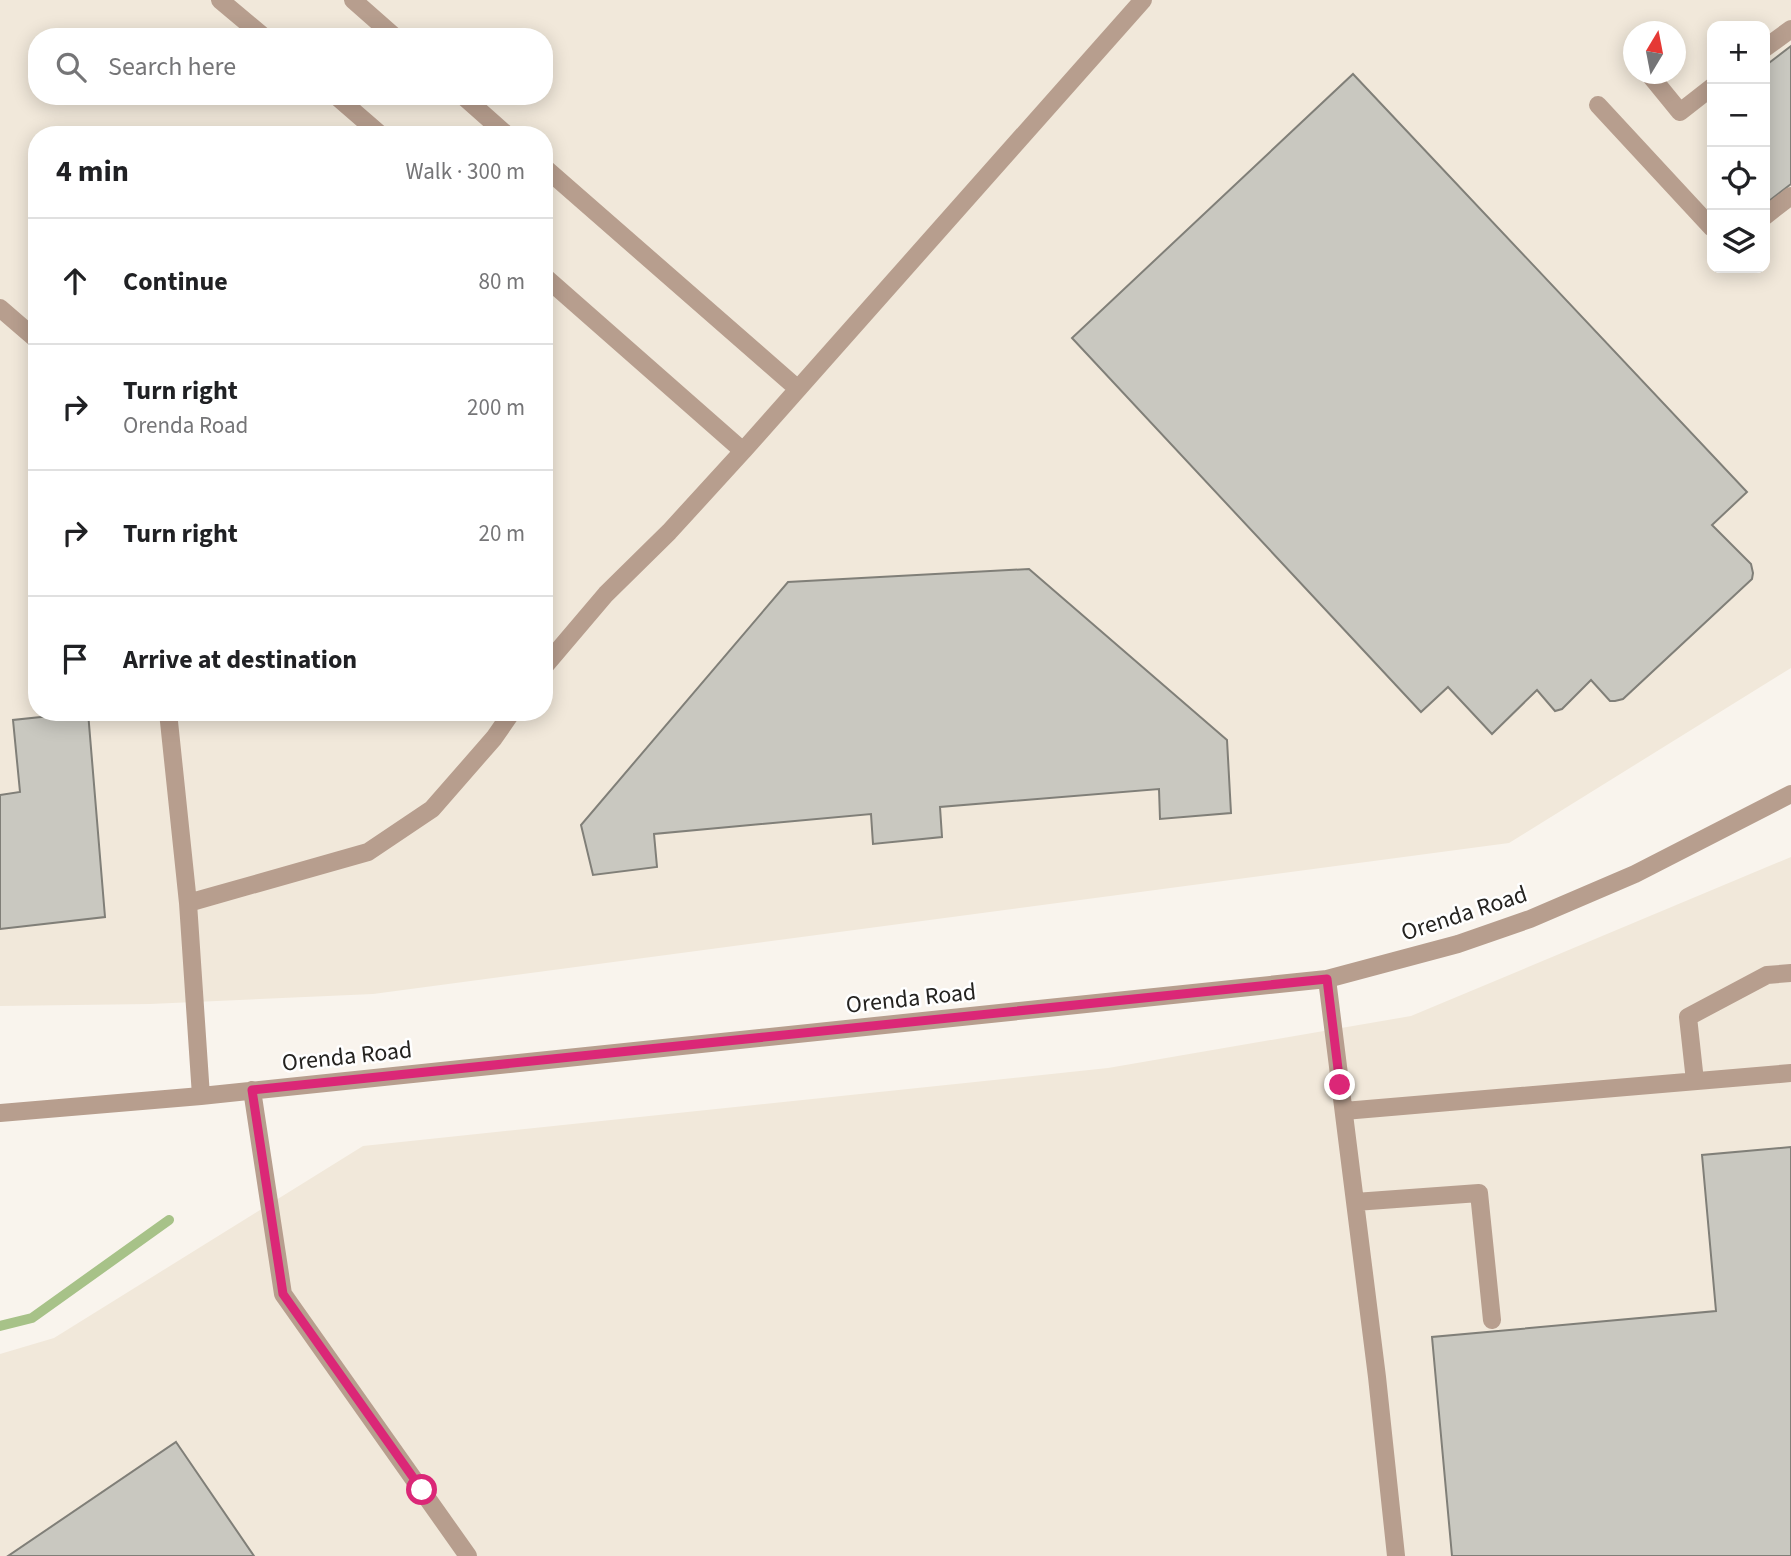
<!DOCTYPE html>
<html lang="en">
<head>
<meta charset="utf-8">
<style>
	body { margin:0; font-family:"Source Sans 3",sans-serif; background:#f6f6f6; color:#202124 }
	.controls { position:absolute; right:21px; top:21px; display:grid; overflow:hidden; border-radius:14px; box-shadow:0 4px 18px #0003 }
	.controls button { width:63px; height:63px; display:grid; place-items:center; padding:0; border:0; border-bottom:2px solid #e0e0e0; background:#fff; color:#202124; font:35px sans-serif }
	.compass { position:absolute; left:1623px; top:21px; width:63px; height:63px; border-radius:50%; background:#fff; box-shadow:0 4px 18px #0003; rotate:10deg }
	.stop { position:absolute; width:21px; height:21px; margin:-16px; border:5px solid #db2777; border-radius:50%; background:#fff }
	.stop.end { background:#db2777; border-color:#fff; box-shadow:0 2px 7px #0008 }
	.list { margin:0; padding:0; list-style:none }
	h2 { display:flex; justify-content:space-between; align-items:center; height:91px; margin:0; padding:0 28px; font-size:30px }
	h2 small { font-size:23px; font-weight:400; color:#757577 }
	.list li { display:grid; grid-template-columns:46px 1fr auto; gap:21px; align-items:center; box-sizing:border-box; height:126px; padding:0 28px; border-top:2px solid #e0e0e0 }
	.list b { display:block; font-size:26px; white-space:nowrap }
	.list p { margin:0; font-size:23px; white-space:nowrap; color:#757577 }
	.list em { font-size:23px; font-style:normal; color:#757577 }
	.icon { flex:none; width:38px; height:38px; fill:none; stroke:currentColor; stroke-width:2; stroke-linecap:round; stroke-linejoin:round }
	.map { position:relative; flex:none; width:1791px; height:1556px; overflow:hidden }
	.search { position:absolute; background:#fff; box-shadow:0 4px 18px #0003; left:28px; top:28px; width:525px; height:77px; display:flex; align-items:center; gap:18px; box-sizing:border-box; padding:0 24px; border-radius:28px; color:#757577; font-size:26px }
	.panel { position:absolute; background:#fff; box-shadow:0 4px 18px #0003; left:28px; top:126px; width:525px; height:595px; border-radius:28px }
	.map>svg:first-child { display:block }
	.built { fill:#f1e8da; fill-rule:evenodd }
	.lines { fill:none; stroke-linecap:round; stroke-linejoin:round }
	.stream { stroke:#a7c288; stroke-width:10 }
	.building { fill:#c9c8c0; stroke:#807f78; stroke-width:2 }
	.minor { stroke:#b79e8e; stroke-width:18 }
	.route { stroke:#db2777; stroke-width:9 }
	.labels { text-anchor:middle; stroke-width:5; stroke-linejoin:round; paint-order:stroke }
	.street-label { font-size:24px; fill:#252320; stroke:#fff }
</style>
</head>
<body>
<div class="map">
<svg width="1791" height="1556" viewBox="0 0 1791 1556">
	<rect width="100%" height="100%" fill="#f9f4ed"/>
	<path class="built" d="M0,0H1791V668L1509,843L373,994L150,1004L0,1006ZM1712,26H1765V268H1712ZM1634,32H1676V74H1634ZM37,37H544V96H37ZM37,135H544V712H37Z
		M1791,857V1556H0V1354L54,1338L363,1146L1108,1068L1411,1016Z"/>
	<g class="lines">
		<path class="stream" d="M0,1326L32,1318L169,1220"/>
	</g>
	<path class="building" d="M1791,46V184L1765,204V66Z
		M1353,74L1747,492L1712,525L1751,564L1753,573L1752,579L1623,699L1615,701H1610L1591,680L1562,709L1555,711L1537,690L1492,734L1448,687L1421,712L1072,338Z
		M1029,569L1227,740L1231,813L1160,819L1159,789L940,807L942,837L873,844L871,814L654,834L657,867L593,875L581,825L788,582Z
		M88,712L105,917L0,929V795L20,792L13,720Z
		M1791,1147V1556H1452L1432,1337L1716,1311L1702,1155Z
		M176,1442L254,1556H8Z"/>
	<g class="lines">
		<path class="minor" d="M220,0L264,37
			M353,0L395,37
			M1765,48L1791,29
			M1649,74L1680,112L1712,87
			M336,96L381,135
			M463,96L507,135
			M1598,105L1712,228
			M544,167L798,389
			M1765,216L1791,196
			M544,276L743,451L1143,0
			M0,308L37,340
			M544,667L606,594L669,532L743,451
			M168,712L188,903L201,1096
			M188,903L368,852L432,809L494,738L512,712
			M1327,979L1377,1377L1396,1556
			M1695,1081L1688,1017L1767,975L1791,973
			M252,1090L283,1294L468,1556
			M1344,1111L1791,1073
			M0,1113L201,1096L1327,979L1458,944L1530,919L1635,874L1791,794
			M1355,1202L1479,1193L1492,1320"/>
	</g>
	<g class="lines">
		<path class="route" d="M422,1490L283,1294L252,1090L1327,979L1340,1085"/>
	</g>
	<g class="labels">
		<g class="street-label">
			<text transform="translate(1464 913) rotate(-18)" y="8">Orenda Road</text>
			<text transform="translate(911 998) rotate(-6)" y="8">Orenda Road</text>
			<text transform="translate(347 1056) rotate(-6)" y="8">Orenda Road</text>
		</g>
	</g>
</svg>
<div class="controls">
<button>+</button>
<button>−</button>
<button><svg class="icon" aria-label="locate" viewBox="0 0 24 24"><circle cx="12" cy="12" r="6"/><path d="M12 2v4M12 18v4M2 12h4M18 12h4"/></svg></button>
<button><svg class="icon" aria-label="layers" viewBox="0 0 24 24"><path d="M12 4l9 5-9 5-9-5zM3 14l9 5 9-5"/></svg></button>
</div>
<svg class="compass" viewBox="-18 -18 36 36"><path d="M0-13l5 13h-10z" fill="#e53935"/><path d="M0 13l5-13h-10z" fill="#757577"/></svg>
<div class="stop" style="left:422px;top:1490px"></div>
<div class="stop end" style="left:1340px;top:1085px"></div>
<div class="search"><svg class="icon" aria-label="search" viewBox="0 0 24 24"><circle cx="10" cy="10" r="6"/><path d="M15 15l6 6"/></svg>Search here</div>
<section class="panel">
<h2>4 min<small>Walk · 300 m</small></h2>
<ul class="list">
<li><svg class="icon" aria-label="ahead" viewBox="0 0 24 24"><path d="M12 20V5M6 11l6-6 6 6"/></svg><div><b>Continue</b></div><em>80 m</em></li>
<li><svg class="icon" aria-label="right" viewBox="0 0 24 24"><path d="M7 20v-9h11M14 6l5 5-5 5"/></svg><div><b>Turn right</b><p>Orenda Road</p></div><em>200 m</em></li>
<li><svg class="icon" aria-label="right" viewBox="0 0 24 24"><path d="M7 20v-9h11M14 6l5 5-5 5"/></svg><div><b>Turn right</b></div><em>20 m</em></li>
<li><svg class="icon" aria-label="arrive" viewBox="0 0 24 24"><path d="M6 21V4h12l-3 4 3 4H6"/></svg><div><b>Arrive at destination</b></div></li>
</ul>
</section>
</div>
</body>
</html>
